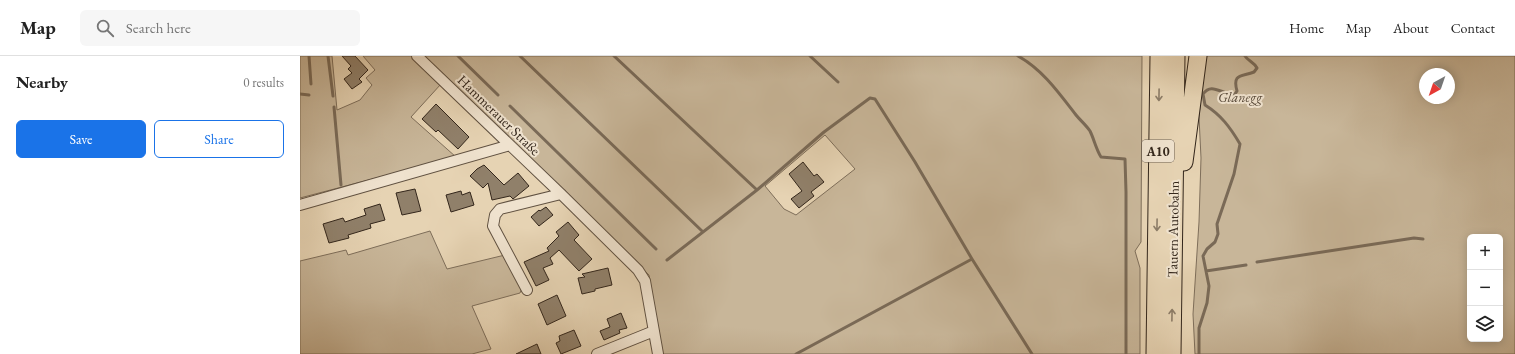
<!DOCTYPE html>
<html lang="en">
<head>
<meta charset="utf-8">
<style>
	body { margin:0; font-family:"EB Garamond",serif; background:#f6f6f6; color:#222 }
	.controls { position:absolute; right:12px; bottom:12px; display:grid; overflow:hidden; border-radius:6px; box-shadow:0 2px 10px #0003 }
	.controls button { width:36px; height:36px; display:grid; place-items:center; padding:0; border:0; border-bottom:1px solid #e0e0e0; background:#fff; color:#222; font:20px sans-serif }
	.compass { position:absolute; left:1119px; top:12px; width:36px; height:36px; border-radius:50%; background:#fff; box-shadow:0 2px 10px #0003; rotate:220deg }
	.list { margin:0; padding:0; list-style:none }
	h2 { display:flex; justify-content:space-between; align-items:center; height:52px; margin:0; padding:0 16px; font-size:17px }
	h2 small { font-size:13px; font-weight:400; color:#767676 }
	.actions { display:flex; gap:8px; padding:12px 16px }
	.actions a { flex:1; padding:9px 0; border:1px solid #1a73e8; border-radius:6px; text-align:center; font-size:14px; color:#1a73e8 }
	.actions .main { background:#1a73e8; color:#fff }
	.icon { flex:none; width:22px; height:22px; fill:none; stroke:currentColor; stroke-width:2; stroke-linecap:round; stroke-linejoin:round }
	.map { position:relative; flex:none; width:1215px; height:298px; overflow:hidden }
	header { display:flex; align-items:center; gap:24px; box-sizing:border-box; height:56px; padding:0 20px; background:#fff; border-bottom:1px solid #e0e0e0 }
	header strong { font-size:19px }
	nav { display:flex; gap:22px; margin-inline-start:auto; font-size:14px }
	.search { width:280px; height:36px; background:#f6f6f6; display:flex; align-items:center; gap:10px; box-sizing:border-box; padding:0 14px; border-radius:6px; color:#767676; font-size:15px }
	main { display:flex }
	aside { flex:1; background:#fff }
	.map>svg:first-child { display:block }
	.green { fill:#c8b699; stroke:#7e6e5a; fill-rule:evenodd }
	.lines { fill:none; stroke-linecap:round; stroke-linejoin:round }
	.stream { stroke:#7a6a57; stroke-width:3 }
	.building { fill:#90806a; stroke:#33261b }
	.street-casing { stroke:#605141; stroke-width:12 }
	.highway-casing { stroke:#33261b; stroke-width:19 }
	.street { stroke:#efe2ce; stroke-width:10 }
	.highway { stroke:#e6d3b3; stroke-width:17 }
	.oneway { stroke:#8c7c67 }
	.labels { text-anchor:middle; stroke-width:4; stroke-linejoin:round; paint-order:stroke }
	.shield { fill:#efe2ce; stroke:#6b5e51; stroke-width:1 }
	.shield-label { font-size:13px; font-weight:bold; fill:#33261b }
	.park-label { font-size:14px; font-style:italic; fill:#584a3a; stroke:#efe2ce }
	.street-label { font-size:14px; fill:#33261b; stroke:#efe2ce }
</style>
</head>
<body>
<header>
<strong>Map</strong>
<div class="search"><svg class="icon" aria-label="search" viewBox="0 0 24 24"><circle cx="10" cy="10" r="6"/><path d="M15 15l6 6"/></svg>Search here</div>
<nav><a>Home</a><a>Map</a><a>About</a><a>Contact</a></nav>
</header>
<main>
<aside>
<h2>Nearby<small>0 results</small></h2>
<ul class="list">
</ul>
<div class="actions"><a class="main">Save</a><a>Share</a></div>
</aside>
<div class="map">
<svg width="1215" height="298" viewBox="0 0 1215 298">
	<rect width="100%" height="100%" fill="#e6d3b3"/>
	<filter id="stains"><feTurbulence type="fractalNoise" baseFrequency=".005" numOctaves="4"/><feColorMatrix values="0 0 0 0 .2 0 0 0 0 .09 0 0 0 0 .02 0 0 0 .5 -.17"/></filter>
	<radialGradient id="worn" r=".72"><stop offset=".6" stop-color="#630" stop-opacity="0"/><stop offset="1" stop-color="#630" stop-opacity=".3"/></radialGradient>
	<path class="green" d="M0,0H32L37,54L60,44L72,29L66,22L75,14L63,0H112L141,28L111,61L156,101L0,142Z
		M118,0H842L841,186L835,195L840,212V298H362L349,219ZM525,79L555,113L496,159L484,153L465,130Z
		M905,0H1215V298H895L893,258L899,166L901,102L899,61ZM1125,18H1149V42H1125ZM1170,181H1200V283H1170Z
		M130,175L147,213L205,199L222,232L220,237L172,250L191,293L172,298H0V205L46,194L48,199Z"/>
	<g class="lines">
		<path class="stream" d="M9,0L11,28
			M28,0L33,40
			M158,0L198,39
			M220,0L402,175
			M314,0L457,134
			M510,0L538,26
			M718,0C743,14 759,37 776,59C780,64 786,69 790,75C794,83 796,93 801,101L825,103L826,136V298
			M0,38L9,39
			M210,50L356,193
			M34,51L41,129
			M367,204L457,134L524,76L570,42L575,43L615,106L672,203L732,298
			M957,206L1114,182L1123,183
			M906,215L946,209
			M496,298L672,203
			M899,298V272L907,247L909,230L903,200L907,193L915,186L918,178L917,168L934,118L940,88C930,71 921,59 905,49L903,38C912,25 923,40 935,38L937,35C932,17 942,21 954,16L957,12C954,6 948,5 945,0"/>
	</g>
	<path class="building" d="M42,0H55L68,14L59,23L62,26L52,33L44,23L52,17L48,13L51,10Z
		M136,48L169,81L158,93L138,74L136,76L122,63Z
		M503,106L514,120L517,118L524,126L511,136L514,140L499,152L491,143L502,135L489,118Z
		M184,109L204,129L218,117L229,130L213,143L210,140L192,144L188,127L183,132L170,120L177,113Z
		M115,133L121,155L102,159L96,137Z
		M161,135L162,139L170,136L174,149L151,156L146,139Z
		M80,148L85,164L70,168L71,172L48,179L49,182L29,187L23,168L43,162L45,166L66,159L64,153Z
		M246,151L253,159L239,170L231,161L239,154L240,155Z
		M268,166L279,179L274,184L292,203L279,215L259,194L250,202L253,208L243,212L249,224L236,230L224,206L249,195L247,192L259,180L256,176Z
		M308,212L312,229L295,233V235L282,238L278,222L285,221L282,218Z
		M257,239L266,260L247,269L238,248Z
		M321,257L327,272L319,274L320,277L304,284L300,275L310,271L307,263Z
		M274,274L281,290L261,298L256,287L260,285L259,280Z
		M237,288L241,298H216Z"/>
	<g class="lines">
		<defs>
			<path id="street" d="M117,0L261,138L338,214L345,225L358,298
				M0,149L210,89
				M227,234L193,170L195,159L200,153L261,138
				M297,298L354,275"/>
			<path id="highway" d="M884,106L898,0
				M855,298L859,0
				M872,298L876,0"/>
		</defs>
		<use href="#street" class="street-casing"/>
		<use href="#highway" class="highway-casing"/>
		<use href="#street" class="street"/>
		<use href="#highway" class="highway"/>
	</g>
	<defs><path id="oneway-shaft" d="M-6 0H5M1.5-3L5.5 0L1.5 3" fill="none" stroke-width="1.6" stroke-linecap="round" stroke-linejoin="round"/></defs>
	<g class="oneway">
		<use href="#oneway-shaft" transform="translate(859 39) rotate(91)"/>
		<use href="#oneway-shaft" transform="translate(857 169) rotate(91)"/>
		<use href="#oneway-shaft" transform="translate(872 259) rotate(-89)"/>
	</g>
	<g class="labels">
		<rect class="shield" x="842" y="84" width="32" height="22" rx="3"/>
		<g class="shield-label">
			<text x="858" y="100">A10</text>
		</g>
		<g class="park-label">
			<text x="940" y="46">Glanegg</text>
		</g>
		<g class="street-label">
			<text transform="translate(199 59) rotate(44)" y="5">Hammerauer Straße</text>
			<text transform="translate(873 173) rotate(-89)" y="5">Tauern Autobahn</text>
		</g>
	</g>
	<rect width="100%" height="100%" filter="url(#stains)"/>
	<rect width="100%" height="100%" fill="url(#worn)"/>
</svg>
<div class="controls">
<button>+</button>
<button>−</button>
<button><svg class="icon" aria-label="layers" viewBox="0 0 24 24"><path d="M12 4l9 5-9 5-9-5zM3 14l9 5 9-5"/></svg></button>
</div>
<svg class="compass" viewBox="-18 -18 36 36"><path d="M0-13l5 13h-10z" fill="#e53935"/><path d="M0 13l5-13h-10z" fill="#767676"/></svg>
</div>
</main>
</body>
</html>
